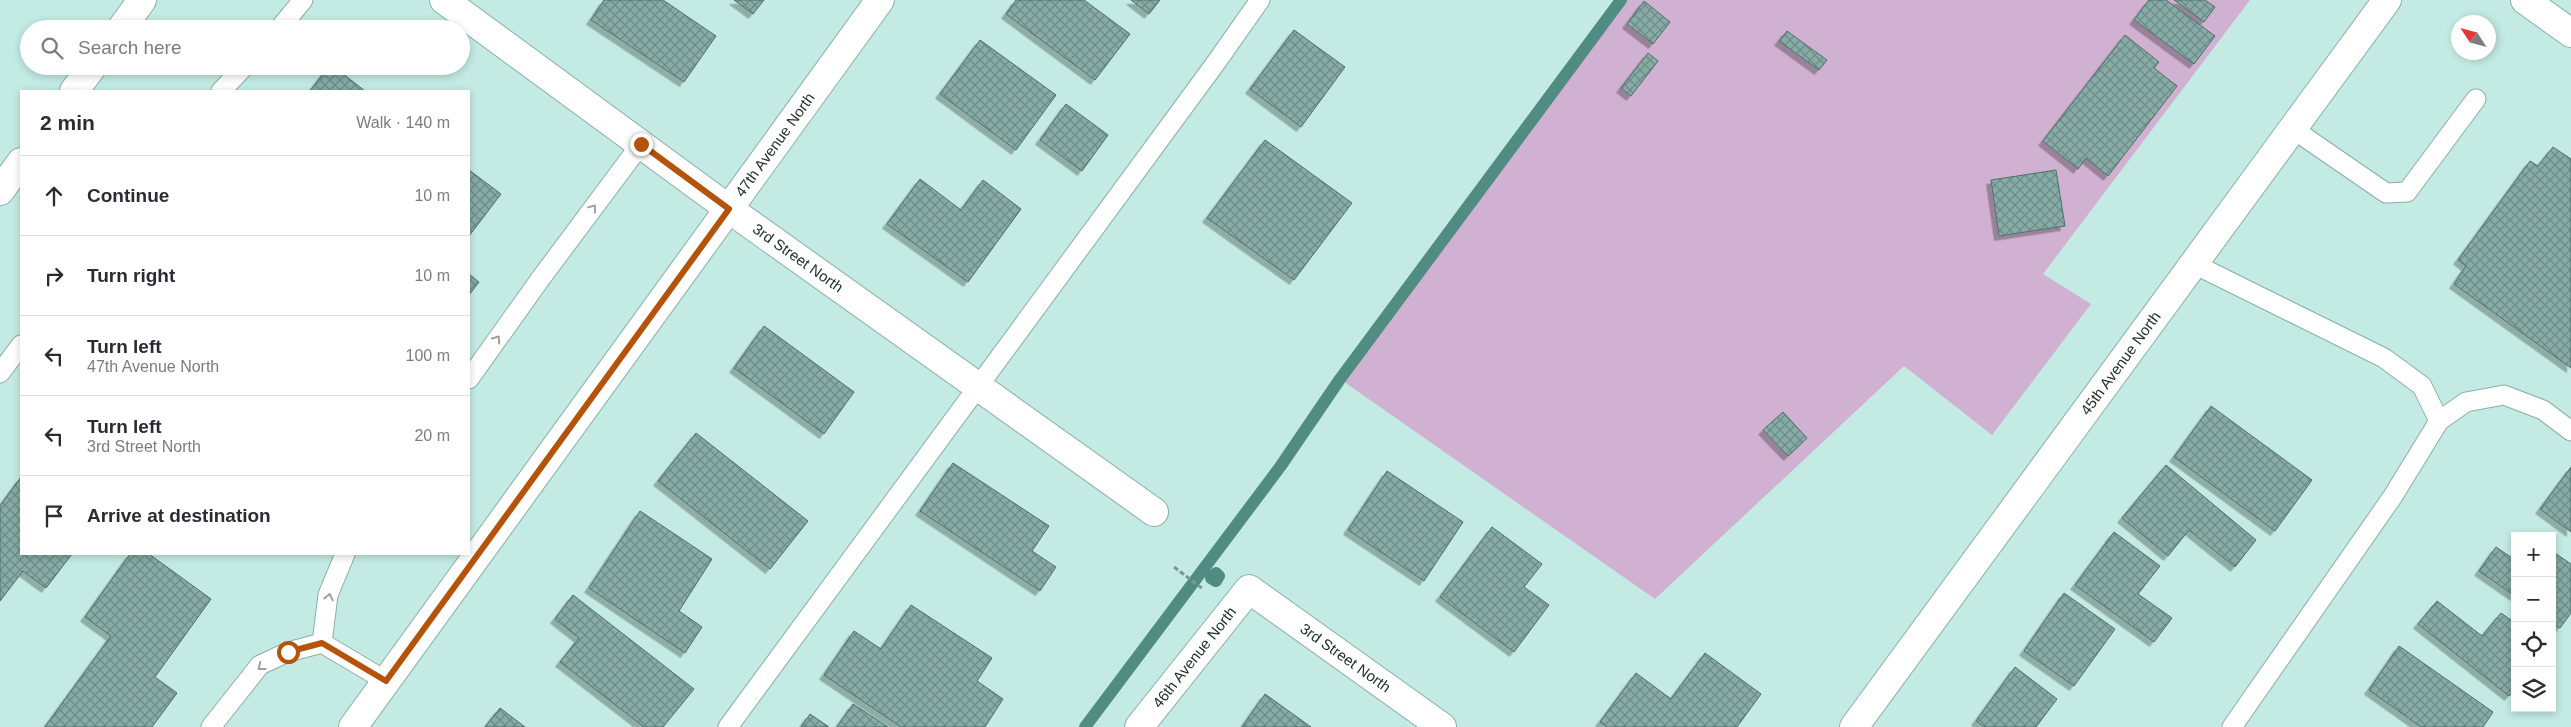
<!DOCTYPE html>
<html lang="en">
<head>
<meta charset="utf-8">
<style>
	body { margin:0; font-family:Helvetica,sans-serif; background:#f2f2f3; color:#2b2b33 }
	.controls { position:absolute; right:15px; bottom:15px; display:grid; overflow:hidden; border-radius:0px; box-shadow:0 2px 8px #0003 }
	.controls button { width:45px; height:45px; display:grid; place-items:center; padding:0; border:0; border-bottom:1px solid #e1e1e2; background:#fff; color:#2b2b33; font:25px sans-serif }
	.compass { position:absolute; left:2451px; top:15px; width:45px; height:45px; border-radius:50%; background:#fff; box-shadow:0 2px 8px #0003; rotate:306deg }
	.stop { position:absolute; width:15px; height:15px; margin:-11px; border:4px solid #b45309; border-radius:50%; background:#fff }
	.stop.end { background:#b45309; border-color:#fff; box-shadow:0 1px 5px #0008 }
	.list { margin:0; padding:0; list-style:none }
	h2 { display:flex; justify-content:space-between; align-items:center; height:65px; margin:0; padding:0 20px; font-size:21px }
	h2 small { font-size:16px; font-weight:400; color:#7c7c81 }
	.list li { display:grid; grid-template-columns:32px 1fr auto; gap:15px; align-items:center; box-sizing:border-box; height:80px; padding:0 20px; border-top:1px solid #e1e1e2 }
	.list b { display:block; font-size:19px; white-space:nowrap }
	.list p { margin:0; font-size:16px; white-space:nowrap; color:#7c7c81 }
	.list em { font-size:16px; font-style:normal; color:#7c7c81 }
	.icon { flex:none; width:28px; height:28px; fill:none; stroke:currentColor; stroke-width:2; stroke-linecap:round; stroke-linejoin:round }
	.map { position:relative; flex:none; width:2571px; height:727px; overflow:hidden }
	.search { position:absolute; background:#fff; box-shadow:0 2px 8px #0003; left:20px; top:20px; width:450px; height:55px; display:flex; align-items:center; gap:12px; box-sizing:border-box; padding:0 18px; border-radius:28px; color:#7c7c81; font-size:19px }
	.panel { position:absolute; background:#fff; box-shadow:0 2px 8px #0003; left:20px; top:90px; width:450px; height:465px; border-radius:0px }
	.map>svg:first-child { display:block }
	.garden { fill:#d1b1d1 }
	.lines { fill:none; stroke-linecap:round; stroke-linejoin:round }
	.stream { stroke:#518c82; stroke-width:12 }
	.building { fill:url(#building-cross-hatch); stroke:#4c706a; filter:url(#shadow) }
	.lane-casing { stroke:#89afa8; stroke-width:21 }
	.street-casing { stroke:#89afa8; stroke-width:30 }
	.secondary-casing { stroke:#89afa8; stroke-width:30 }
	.path { stroke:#7c9993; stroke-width:3; stroke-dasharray:5 2.5; stroke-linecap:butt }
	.lane { stroke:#fff; stroke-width:19 }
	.street { stroke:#fff; stroke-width:28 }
	.secondary { stroke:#fff; stroke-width:28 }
	.oneway { stroke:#9ba2a0 }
	.route { stroke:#b45309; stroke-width:6 }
	.labels { text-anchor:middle; stroke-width:4.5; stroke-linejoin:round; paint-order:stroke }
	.street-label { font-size:15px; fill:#21302d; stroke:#d0f9f0 }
</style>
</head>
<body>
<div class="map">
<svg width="2571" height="727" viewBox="0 0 2571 727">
	<defs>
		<pattern id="building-cross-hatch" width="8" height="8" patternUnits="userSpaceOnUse" patternTransform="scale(1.25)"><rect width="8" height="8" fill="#86aca5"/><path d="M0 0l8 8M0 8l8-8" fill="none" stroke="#6d8c87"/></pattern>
		<filter id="shadow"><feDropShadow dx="-4.5" dy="4.5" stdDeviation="0" flood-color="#0004"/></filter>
	</defs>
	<rect width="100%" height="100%" fill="#c3ebe3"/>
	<path class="garden" d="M1621,0H2250L2043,274L2091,304L1992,435L1904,366L1655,599L1340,379Z"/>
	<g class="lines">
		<path class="stream" d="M1216,573L1219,576L1216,581L1211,578Z
			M1085,727L1280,467L1340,379L1621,0"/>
	</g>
	<path class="building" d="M604,0H663L716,36L684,82L591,20Z
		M734,0H764L753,14Z
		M1016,0H1084L1130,34L1095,80L1006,14Z
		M1131,0H1160L1149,14Z
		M2149,0H2166L2215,36L2194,64L2134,20Z
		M2174,0H2205L2215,7L2204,22Z
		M1644,1L1670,22L1653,44L1627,24Z
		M1294,30L1345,67L1301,127L1250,89Z
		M1787,31L1827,60L1819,70L1779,41Z
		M2125,35L2159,62L2154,68L2177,86L2108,176L2086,158L2078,169L2043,141Z
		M980,40L1056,95L1016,150L940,94Z
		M1648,53L1658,61L1631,96L1621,88Z
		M329,66H333L365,91H310Z
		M1066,104L1108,135L1082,171L1040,140Z
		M1265,140L1352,203L1294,280L1207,218Z
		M2553,147L2571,159V368L2454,284L2466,266L2458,260L2530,161L2538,166Z
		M469,170L501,194L469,236Z
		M2056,170L2065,226L1999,236L1991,180Z
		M920,179L961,210L983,180L1021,209L968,282L887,224Z
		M469,274L479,282L469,295Z
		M764,326L854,392L824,434L734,368Z
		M2211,406L2312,480L2275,531L2174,457Z
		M1783,412L1807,438L1788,456L1763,430Z
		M696,433L808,521L770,569L658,481Z
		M953,463L1049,526L1032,551L1056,567L1040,591L920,511Z
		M2166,465L2256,540L2235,567L2189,530L2168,556L2122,518Z
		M2571,467V532L2540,509Z
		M1387,471L1463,522L1424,581L1348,530Z
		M21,477V554H72L46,588L23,571L0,601V506Z
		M640,511L712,559L679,611L702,627L685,653L589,588Z
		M1492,527L1542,564L1524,587L1549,605L1514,652L1440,597Z
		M2114,532L2160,566L2138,594L2172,618L2154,642L2075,585Z
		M2496,547L2515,560V596L2479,571Z
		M2552,551L2571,564V613L2560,628L2552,623Z
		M130,554H149L211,599L155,677L177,693L152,727H45L111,636L85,617Z
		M2064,593L2115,629L2074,686L2024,651Z
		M573,595L694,689L663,727H644L560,662L579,638L555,619Z
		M2437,601L2482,636L2501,613L2515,623V689L2509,696L2418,624Z
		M911,605L992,658L977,681L1003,699L985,727H901L824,675L854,631L881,649Z
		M2399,646L2493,712L2483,727H2421L2369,690Z
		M1705,653L1761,694L1737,727H1607L1600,722L1636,673L1671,699Z
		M2015,667L2057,699L2036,727H1985L1976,721Z
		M1265,694L1311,727H1242Z
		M853,704L888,727H837Z
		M500,708L525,727H485Z
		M810,714L829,727H801Z"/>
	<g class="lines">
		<defs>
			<path id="lane" d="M279,29L303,0
				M221,91L245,66
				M2293,129L2386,193L2407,192L2476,99
				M2194,264L2384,358L2422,386L2439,421
				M0,373L21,345
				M469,379L541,278L641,144
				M322,643L328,595L345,554
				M211,727L260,665L288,652L322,643L386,681
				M728,727L1215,64L1260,0
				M2232,727L2393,496L2439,421L2466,402L2504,395L2543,410L2571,431"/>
			<g id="street">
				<path id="s1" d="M444,0L729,209L1154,512"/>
				<path d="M121,29L142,0"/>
				<path d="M74,91L93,66"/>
				<path d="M0,191L21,162"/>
				<path id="s2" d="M353,727L880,0"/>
				<path id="s3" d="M1139,727L1249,589L1442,727"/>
				<path id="s4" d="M1854,727L2387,0"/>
			</g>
			<path id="secondary" d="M2525,0L2571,33"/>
		</defs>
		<use href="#lane" class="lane-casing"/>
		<use href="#street" class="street-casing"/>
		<use href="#secondary" class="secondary-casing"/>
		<path class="path" d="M1174,567L1203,589"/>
		<use href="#lane" class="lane"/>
		<use href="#street" class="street"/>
		<use href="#secondary" class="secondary"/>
	</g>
	<defs><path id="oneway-chevron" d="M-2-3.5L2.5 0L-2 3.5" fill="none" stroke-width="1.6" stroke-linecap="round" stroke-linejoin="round" transform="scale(1.25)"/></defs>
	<g class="oneway">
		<use href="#oneway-chevron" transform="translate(593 208) rotate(-53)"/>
		<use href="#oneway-chevron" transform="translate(497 339) rotate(-55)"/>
		<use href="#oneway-chevron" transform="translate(329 597) rotate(-77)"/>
		<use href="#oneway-chevron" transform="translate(261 667) rotate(142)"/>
	</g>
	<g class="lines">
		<path class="route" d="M288,652L322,643L386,681L729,209L641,144"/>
	</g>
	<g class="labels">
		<g class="street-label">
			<text dy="5" stroke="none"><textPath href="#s2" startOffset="719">47th Avenue North</textPath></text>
			<text dy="5" stroke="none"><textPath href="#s1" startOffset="438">3rd Street North</textPath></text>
			<text dy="5" stroke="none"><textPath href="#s4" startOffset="451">45th Avenue North</textPath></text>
			<text dy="5" stroke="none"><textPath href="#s3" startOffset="89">46th Avenue North</textPath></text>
			<text dy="5" stroke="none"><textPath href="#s3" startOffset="295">3rd Street North</textPath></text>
		</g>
	</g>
</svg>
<div class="controls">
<button>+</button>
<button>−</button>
<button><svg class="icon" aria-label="locate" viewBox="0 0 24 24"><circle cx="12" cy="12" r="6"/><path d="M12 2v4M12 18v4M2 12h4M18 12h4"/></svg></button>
<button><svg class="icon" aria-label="layers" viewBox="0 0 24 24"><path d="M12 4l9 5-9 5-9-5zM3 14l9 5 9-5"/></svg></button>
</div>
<svg class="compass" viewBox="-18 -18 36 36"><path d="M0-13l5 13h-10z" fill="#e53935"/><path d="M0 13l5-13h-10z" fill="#7c7c81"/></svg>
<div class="stop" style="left:288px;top:652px"></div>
<div class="stop end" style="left:641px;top:144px"></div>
<div class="search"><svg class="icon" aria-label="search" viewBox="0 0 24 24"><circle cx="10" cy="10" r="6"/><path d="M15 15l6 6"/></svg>Search here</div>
<section class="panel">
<h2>2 min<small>Walk · 140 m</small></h2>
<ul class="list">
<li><svg class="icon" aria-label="ahead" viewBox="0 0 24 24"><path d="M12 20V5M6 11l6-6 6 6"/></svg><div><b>Continue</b></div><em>10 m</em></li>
<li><svg class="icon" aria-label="right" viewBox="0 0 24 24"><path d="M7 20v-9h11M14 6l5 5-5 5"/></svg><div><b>Turn right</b></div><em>10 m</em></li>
<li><svg class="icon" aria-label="left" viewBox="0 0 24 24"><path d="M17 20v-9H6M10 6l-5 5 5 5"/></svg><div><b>Turn left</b><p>47th Avenue North</p></div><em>100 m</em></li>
<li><svg class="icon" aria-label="left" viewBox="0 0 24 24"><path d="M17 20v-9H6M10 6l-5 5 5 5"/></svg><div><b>Turn left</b><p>3rd Street North</p></div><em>20 m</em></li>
<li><svg class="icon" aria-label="arrive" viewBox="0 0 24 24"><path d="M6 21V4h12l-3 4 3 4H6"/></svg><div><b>Arrive at destination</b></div></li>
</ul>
</section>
</div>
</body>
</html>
